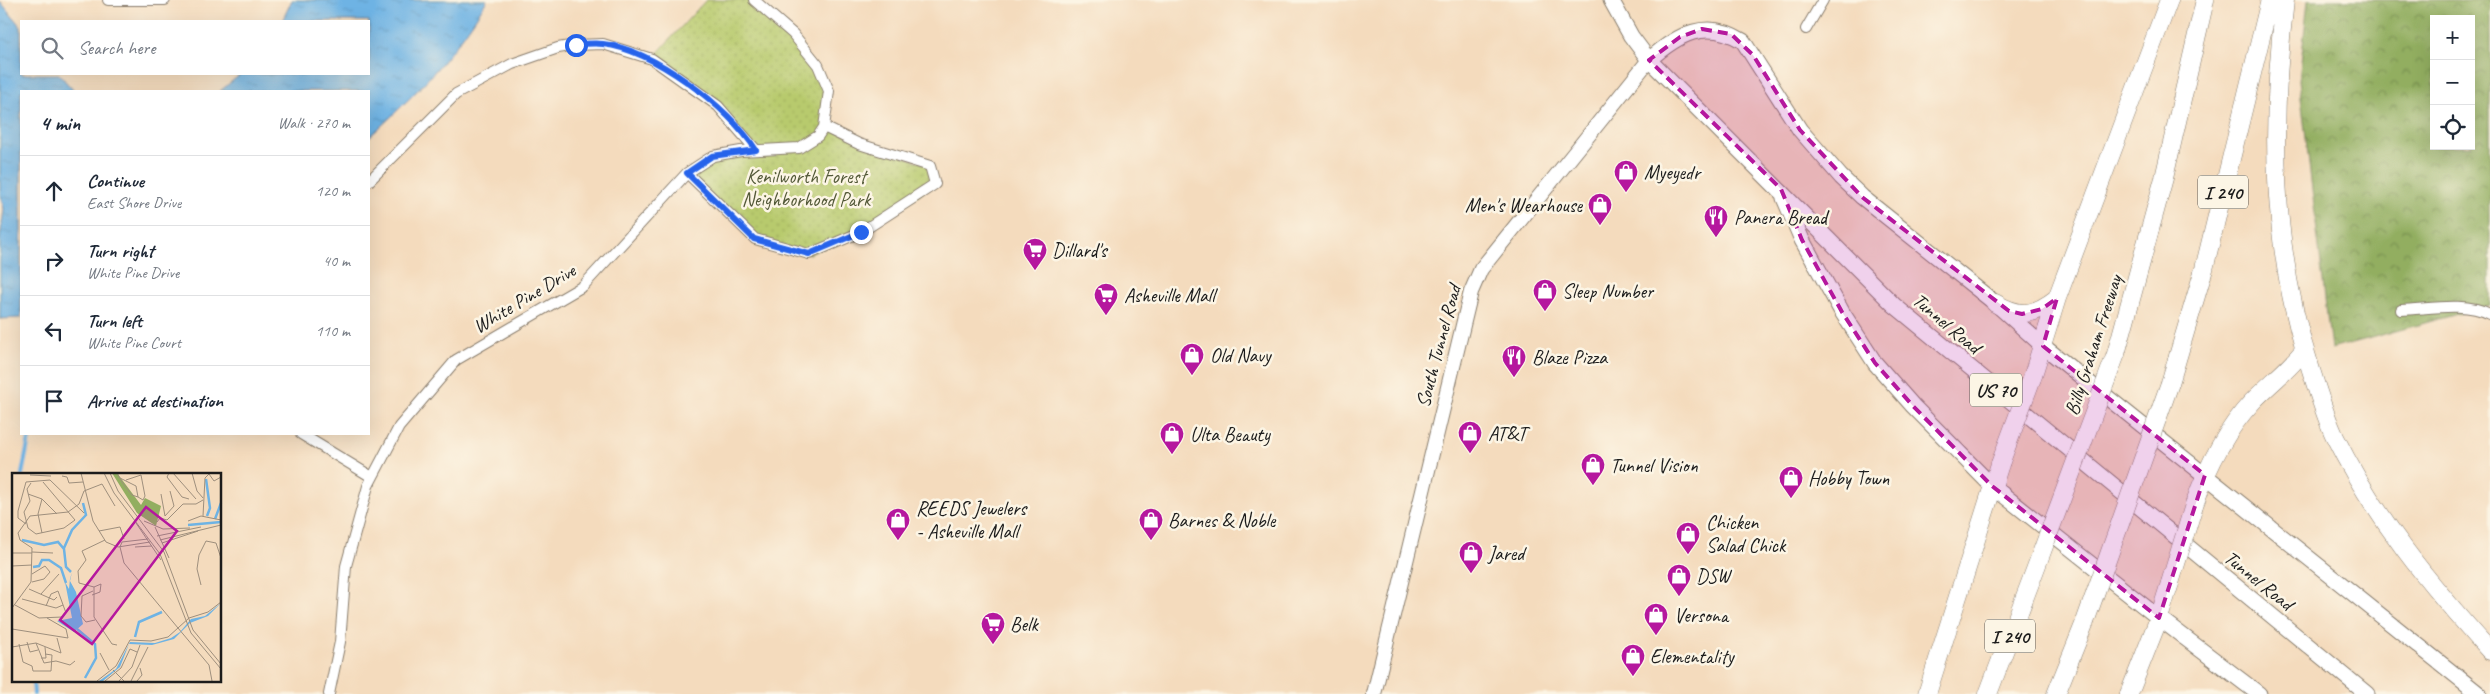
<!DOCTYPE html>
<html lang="en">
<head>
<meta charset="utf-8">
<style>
	body { margin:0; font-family:Caveat,sans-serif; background:#f2f2f3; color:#1f2937 }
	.controls { position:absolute; right:15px; top:15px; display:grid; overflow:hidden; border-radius:0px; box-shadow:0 5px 20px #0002 }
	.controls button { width:45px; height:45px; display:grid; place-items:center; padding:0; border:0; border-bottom:1px solid #e0e1e3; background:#fff; color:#1f2937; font:25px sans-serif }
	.stop { position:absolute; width:15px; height:15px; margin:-11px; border:4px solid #2563eb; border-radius:50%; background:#fff }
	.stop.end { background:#2563eb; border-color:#fff; box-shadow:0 1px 5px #0008 }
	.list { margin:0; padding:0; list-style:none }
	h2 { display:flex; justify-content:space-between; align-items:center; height:65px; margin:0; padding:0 20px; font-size:21px }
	h2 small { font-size:16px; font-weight:400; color:#747a83 }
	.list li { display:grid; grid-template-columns:32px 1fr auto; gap:15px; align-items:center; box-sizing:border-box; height:70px; padding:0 20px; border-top:1px solid #e0e1e3 }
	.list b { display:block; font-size:19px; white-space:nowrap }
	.list p { margin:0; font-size:16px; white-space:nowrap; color:#747a83 }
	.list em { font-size:16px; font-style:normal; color:#747a83 }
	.icon { flex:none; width:28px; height:28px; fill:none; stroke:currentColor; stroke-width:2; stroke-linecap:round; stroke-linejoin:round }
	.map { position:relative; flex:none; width:2490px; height:694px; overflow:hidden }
	.search { position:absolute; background:#fff; box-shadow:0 5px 20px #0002; left:20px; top:20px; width:350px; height:55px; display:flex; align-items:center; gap:12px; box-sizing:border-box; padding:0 18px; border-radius:0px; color:#747a83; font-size:19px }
	.panel { position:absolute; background:#fff; box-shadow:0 5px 20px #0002; left:20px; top:90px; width:350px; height:345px; border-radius:0px }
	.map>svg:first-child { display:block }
	.grass { fill:url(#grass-dots); stroke:#6a7344 }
	.forest { fill:url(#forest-crowns); stroke:#57653e; fill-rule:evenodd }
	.water { fill:url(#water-ripples); stroke:#456880 }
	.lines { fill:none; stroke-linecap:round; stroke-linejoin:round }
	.stream { stroke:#6eb3e4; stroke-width:4 }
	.street-casing { stroke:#887c6c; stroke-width:12 }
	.secondary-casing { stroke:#887c6c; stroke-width:16 }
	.primary-casing { stroke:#887c6c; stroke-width:17 }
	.highway-casing { stroke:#887c6c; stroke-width:19 }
	.street { stroke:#fff; stroke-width:10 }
	.secondary { stroke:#fff; stroke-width:14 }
	.primary { stroke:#fff; stroke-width:15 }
	.highway { stroke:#fff; stroke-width:18 }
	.highway-bridge-casing { stroke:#887c6c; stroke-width:19; stroke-linecap:butt }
	.highway-bridge { stroke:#fff; stroke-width:18 }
	.route { stroke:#2563eb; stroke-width:6 }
	.marked { fill:#b5179e; fill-opacity:0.2; stroke:#b5179e; stroke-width:4; stroke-dasharray:10 6; stroke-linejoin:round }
	.labels { text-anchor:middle; stroke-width:5; stroke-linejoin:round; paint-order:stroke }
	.shield { fill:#fcf5e5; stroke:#5f5d58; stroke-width:1 }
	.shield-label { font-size:19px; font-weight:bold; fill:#1c1c1c }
	.poi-label { font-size:20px; fill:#1c1c1c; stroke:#fcf5e5; text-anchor:start }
	.park-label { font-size:20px; fill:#535938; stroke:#fcf5e5 }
	.street-label { font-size:20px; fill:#1c1c1c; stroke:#fcf5e5 }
	.inset-river { fill:none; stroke:#6eb3e4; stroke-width:2.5 }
	.inset-road { fill:none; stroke:#9e8f7d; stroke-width:1 }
	.view { fill:#b5179e; fill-opacity:0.15; stroke:#b5179e; stroke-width:2.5 }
	.inset-edge { fill:none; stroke:#1c1c1c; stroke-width:2.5 }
</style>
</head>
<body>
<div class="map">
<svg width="2490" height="694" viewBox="0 0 2490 694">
	<defs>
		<pattern id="grass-dots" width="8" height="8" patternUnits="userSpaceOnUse" patternTransform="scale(1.25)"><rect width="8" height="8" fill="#b8ca6d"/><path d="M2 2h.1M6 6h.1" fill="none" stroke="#9ead5e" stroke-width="1.8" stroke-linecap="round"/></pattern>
		<pattern id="forest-crowns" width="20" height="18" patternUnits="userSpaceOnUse" patternTransform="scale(1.25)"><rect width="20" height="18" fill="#92ae60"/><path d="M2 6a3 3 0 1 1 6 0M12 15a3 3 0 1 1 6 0" fill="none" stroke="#768d4e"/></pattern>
		<pattern id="water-ripples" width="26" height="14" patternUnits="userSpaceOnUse" patternTransform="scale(1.25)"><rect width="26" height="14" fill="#6eb3e4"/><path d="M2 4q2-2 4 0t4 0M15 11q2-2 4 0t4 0" fill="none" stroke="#5f99c3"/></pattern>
	</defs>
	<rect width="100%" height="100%" fill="#fcf5e5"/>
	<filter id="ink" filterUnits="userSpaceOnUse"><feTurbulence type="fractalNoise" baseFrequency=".02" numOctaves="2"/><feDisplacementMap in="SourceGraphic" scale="10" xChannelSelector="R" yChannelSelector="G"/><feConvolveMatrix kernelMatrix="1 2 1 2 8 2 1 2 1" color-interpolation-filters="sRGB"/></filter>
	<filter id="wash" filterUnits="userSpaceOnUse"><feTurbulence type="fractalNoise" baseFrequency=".0096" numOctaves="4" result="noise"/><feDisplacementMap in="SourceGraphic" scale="20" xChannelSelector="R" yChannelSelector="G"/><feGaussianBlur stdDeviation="1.12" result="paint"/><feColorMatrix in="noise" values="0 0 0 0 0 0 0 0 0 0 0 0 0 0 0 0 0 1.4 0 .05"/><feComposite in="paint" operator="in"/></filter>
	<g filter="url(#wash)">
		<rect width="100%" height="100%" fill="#f4dbbd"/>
		<path class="grass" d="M706,0H754L793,34L829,91L824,127L930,166L935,184L861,232L809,254L755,239L687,173L713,156L755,150L718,106L652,59Z"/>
		<path class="forest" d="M2308,0H2490V305L2331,349L2299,80ZM2434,19H2471V146H2434Z"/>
		<path class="water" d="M292,0H487C456,52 414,97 369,137V91H220L241,74H369V21H282Z
			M0,1L21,27V74H59L74,91H21V318L0,319V239L4,209L0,192Z"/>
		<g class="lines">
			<path class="stream" d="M22,474L30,434
				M33,680L34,694"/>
		</g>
	</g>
	<g filter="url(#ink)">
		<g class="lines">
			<defs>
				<path id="street" d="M108,0H165
					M1806,29L1823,0
					M687,173L755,239L809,254L861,232L935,184L930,166L859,144L824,127
					M369,181L456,94L512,64L558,48L576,45L603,44L652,59L718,106L756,150
					M2401,310C2429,309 2465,301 2490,314
					M301,434L372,477
					M329,694L340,642L346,566L368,486L399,427L456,360L583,286L687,173L713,156L741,151L799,148L818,136L824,127L829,91L818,65L793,34L754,0"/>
				<path id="secondary" d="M1374,694L1471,292L1481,269L1649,60"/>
				<path id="primary" d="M1611,0L1631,36L1649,60L1894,305L2367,694
					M1649,60C1678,34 1706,18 1743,41L1800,130L1841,177L1862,197L1995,303L2043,346L2479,694
					M1784,198L1802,240L1842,312L1875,363L1913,406L1992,486L2159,618L2259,694"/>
				<path id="highway" d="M2285,0C2270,125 2271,249 2311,370C2318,392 2325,416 2335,437C2375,518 2430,585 2490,651
					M1995,303C2020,318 2034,316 2057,298
					M2116,354L2164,178L2205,0
					M2032,378L2057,298L2169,0
					M2170,383L2204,269L2270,0
					M2194,505C2207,468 2225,431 2252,402C2269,384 2289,370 2304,350
					M1927,694L2000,464
					M1988,694L2032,578
					M2056,694L2085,622
					M2129,694L2159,618L2170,583"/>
			</defs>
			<use href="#street" class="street-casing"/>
			<use href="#secondary" class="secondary-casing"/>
			<use href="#primary" class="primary-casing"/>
			<use href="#highway" class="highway-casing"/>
			<use href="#street" class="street"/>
			<use href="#secondary" class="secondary"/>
			<use href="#primary" class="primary"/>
			<use href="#highway" class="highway"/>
			<defs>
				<path id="highway-bridge" d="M2000,464L2032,378
					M2032,578L2116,354
					M2170,583L2194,505
					M2085,622L2170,383"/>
			</defs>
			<use href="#highway-bridge" class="highway-bridge-casing"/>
			<use href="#highway-bridge" class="highway-bridge"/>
		</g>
	</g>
	<g class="lines" filter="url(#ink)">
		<path class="route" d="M576,45C584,44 594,43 603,44C654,50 729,107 756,150L712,156L687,173L754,239L809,254L861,232"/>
	</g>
	<path class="marked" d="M1702,29L1731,34L1753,55L1800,130L1862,197L2009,311L2022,314L2042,309L2057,298L2043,346L2205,475L2159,618L1992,486L1913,406L1875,363L1842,312L1802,240L1781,189L1649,60L1680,37Z"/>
	<defs>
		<symbol id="shop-pin" viewBox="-11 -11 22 30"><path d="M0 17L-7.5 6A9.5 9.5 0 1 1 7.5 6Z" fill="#b5179e" stroke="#fcf5e5"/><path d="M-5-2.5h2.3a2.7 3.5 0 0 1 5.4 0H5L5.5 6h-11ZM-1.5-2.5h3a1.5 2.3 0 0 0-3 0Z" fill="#fff"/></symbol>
		<symbol id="restaurant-pin" viewBox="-11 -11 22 30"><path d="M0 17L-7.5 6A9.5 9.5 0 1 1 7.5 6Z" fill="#b5179e" stroke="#fcf5e5"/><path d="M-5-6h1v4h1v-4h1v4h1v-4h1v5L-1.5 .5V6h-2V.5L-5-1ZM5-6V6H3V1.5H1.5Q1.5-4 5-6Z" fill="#fff"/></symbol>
		<symbol id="supermarket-pin" viewBox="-11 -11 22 30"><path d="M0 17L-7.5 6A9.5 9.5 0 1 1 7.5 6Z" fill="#b5179e" stroke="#fcf5e5"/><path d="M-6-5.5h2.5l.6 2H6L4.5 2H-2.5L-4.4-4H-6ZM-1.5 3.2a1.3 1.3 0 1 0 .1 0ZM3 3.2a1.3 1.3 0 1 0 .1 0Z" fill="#fff"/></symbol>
	</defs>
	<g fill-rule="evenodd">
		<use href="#shop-pin" x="1612" y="158" width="28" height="38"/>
		<use href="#shop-pin" x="1586" y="191" width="28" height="38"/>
		<use href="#restaurant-pin" x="1702" y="203" width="28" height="38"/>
		<use href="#supermarket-pin" x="1021" y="236" width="28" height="38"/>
		<use href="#shop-pin" x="1531" y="277" width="28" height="38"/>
		<use href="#supermarket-pin" x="1092" y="281" width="28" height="38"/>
		<use href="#shop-pin" x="1178" y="341" width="28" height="38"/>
		<use href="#restaurant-pin" x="1500" y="343" width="28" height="38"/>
		<use href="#shop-pin" x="1456" y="419" width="28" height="38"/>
		<use href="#shop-pin" x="1158" y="420" width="28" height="38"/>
		<use href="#shop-pin" x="1579" y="451" width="28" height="38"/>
		<use href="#shop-pin" x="1777" y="464" width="28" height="38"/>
		<use href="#shop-pin" x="884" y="506" width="28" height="38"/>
		<use href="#shop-pin" x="1137" y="506" width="28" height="38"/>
		<use href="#shop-pin" x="1674" y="520" width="28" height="38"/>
		<use href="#shop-pin" x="1457" y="539" width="28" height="38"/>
		<use href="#shop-pin" x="1665" y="562" width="28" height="38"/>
		<use href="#shop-pin" x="1642" y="601" width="28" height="38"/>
		<use href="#supermarket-pin" x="979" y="610" width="28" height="38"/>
		<use href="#shop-pin" x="1619" y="642" width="28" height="38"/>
	</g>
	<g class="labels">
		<g class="shield">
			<rect x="2198" y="175.5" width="50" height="33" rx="4"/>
			<rect x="1970" y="373.5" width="52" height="33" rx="4"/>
			<rect x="1985" y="619.5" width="50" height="33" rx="4"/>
		</g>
		<g class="shield-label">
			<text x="2223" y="199">I 240</text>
			<text x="1996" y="397">US 70</text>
			<text x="2010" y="643">I 240</text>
		</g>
		<g class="poi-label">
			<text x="1644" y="179">Myeyedr</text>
			<text x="1582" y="212" text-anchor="end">Men's Wearhouse</text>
			<text x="1734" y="224">Panera Bread</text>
			<text x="1052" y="257">Dillard's</text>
			<text x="1562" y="298">Sleep Number</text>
			<text x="1124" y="302">Asheville Mall</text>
			<text x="1210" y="362">Old Navy</text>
			<text x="1532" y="364">Blaze Pizza</text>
			<text x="1488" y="440">AT&amp;T</text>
			<text x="1190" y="441">Ulta Beauty</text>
			<text x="1610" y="472">Tunnel Vision</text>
			<text x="1808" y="485">Hobby Town</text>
			<text x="916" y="515">REEDS Jewelers<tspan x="916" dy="23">- Asheville Mall</tspan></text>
			<text x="1168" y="527">Barnes &amp; Noble</text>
			<text x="1706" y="529">Chicken<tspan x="1706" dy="23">Salad Chick</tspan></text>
			<text x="1488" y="560">Jared</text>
			<text x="1696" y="583">DSW</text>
			<text x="1674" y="622">Versona</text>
			<text x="1010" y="631">Belk</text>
			<text x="1650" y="663">Elementality</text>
		</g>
		<g class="park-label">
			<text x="806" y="183">Kenilworth Forest<tspan x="806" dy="23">Neighborhood Park</tspan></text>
		</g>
		<g class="street-label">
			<text transform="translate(524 298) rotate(-31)" y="7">White Pine Drive</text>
			<text transform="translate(1947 323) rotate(40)" y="7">Tunnel Road</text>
			<text transform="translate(2093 345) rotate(-72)" y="7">Billy Graham Freeway</text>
			<text transform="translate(1438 346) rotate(-75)" y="7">South Tunnel Road</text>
			<text transform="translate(2259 580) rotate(39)" y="7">Tunnel Road</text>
		</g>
	</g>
	<g transform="translate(12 473)">
		<rect width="209" height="209" fill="#f4dbbd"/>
		<path d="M100,0H105L129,32L133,25L149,33L144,53L125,40Z" fill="#92ae60"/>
		<path d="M60,99L58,108L64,119L71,151L62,159L45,148L60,145L53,109L57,116L58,106ZM209,130L196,143L178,150L162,166L140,172L117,171L108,194L91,208H87L104,196L118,169L143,170L159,165L168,159L179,146L193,143Z" fill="#6eb3e4"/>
		<path class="inset-river" d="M194,6L198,35L195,43M203,46L209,30M176,52L209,49M10,67L32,72L46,69L52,76L54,94L59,99M52,75L60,57L74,42L71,30M21,94L27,93L30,87H37L49,95L54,110M65,156L83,171L84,185L73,205M123,164L127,149L150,139"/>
		<path class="inset-road" d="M69,0L81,48L94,69L106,74L138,69M92,0L102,20L148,81L179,160L209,196M98,0L106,18L152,79L181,157L209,191M106,0V2L109,7L110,9L120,22L126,24L124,13L108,5M157,0L155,4L170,24L177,26M161,0L184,26M180,0L185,18L191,25M18,2L39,3M50,3L55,4L57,10L71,9M114,7L129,2L133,23L131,27L126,24M19,10L15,16L18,28L12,39L16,55L24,61L52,55L63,47L31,9M16,21L30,26L45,41M149,21L153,43M30,26L26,41L30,60M153,43L162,33L158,18M191,43L193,5L197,1L202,8L209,4M132,48L151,56L178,55M176,48L189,43L209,47M145,49L148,45L155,47L171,31H184L191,27M124,50L149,87M14,51L6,45V38L14,9L38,7L72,40M143,54L157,85M87,58L108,54L112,66M145,63L189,54M148,67L209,52M150,70L186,58M204,70L209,85M108,74L110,69L136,66M108,74L112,90L166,155M123,74L140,73M20,79L41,80M0,80H20M0,93L20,92M20,109L32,106L38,99L33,93L20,101M189,112L185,96L187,82L194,68L204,70M82,114L67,110L66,98L74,87L70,78L93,67M82,114V144L100,171L105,172M17,116L42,127L45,124M81,118L70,123L69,143L74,149L83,147M29,121L47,101M80,122L88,119L89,111L82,114M10,126L44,135L51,132M3,132L27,145L50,144L54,140L46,118L39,121L34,133M0,135L19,109L20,75L8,67L6,60L18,43L56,39L67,31L72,18L90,11L103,33M166,155L197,192L200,208M0,156L56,165L54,156L35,145M15,169L18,179L26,177M24,170L32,190L44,188L58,192L63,188M7,171L11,189L20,193L21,198H39L40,182L33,181M0,174L24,170L49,180L45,165M88,180L97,197M29,185H34L33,174M101,197L112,208M85,208L104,193L118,167L139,168L156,164L177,145L196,139L209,129M93,208L109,195L118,176L125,179M107,208L120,194L128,172M119,208L136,174M125,208L130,202L128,195"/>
		<path class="view" d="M134,34L165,58L80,171L48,147Z"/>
		<rect width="209" height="209" class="inset-edge"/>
	</g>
</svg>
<div class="controls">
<button>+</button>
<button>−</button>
<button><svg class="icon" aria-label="locate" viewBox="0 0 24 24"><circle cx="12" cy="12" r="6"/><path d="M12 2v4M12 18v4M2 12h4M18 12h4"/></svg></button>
</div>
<div class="stop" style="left:576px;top:45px"></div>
<div class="stop end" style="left:861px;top:232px"></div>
<div class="search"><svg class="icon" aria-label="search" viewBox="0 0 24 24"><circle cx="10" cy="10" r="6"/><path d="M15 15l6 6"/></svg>Search here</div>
<section class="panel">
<h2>4 min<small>Walk · 270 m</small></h2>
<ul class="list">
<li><svg class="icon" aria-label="ahead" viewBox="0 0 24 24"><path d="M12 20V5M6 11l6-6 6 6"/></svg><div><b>Continue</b><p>East Shore Drive</p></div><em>120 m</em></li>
<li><svg class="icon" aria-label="right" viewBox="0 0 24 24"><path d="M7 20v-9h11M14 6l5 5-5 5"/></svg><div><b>Turn right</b><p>White Pine Drive</p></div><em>40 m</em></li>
<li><svg class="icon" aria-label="left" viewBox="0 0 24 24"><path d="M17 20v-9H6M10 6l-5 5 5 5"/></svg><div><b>Turn left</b><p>White Pine Court</p></div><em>110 m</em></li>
<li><svg class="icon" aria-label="arrive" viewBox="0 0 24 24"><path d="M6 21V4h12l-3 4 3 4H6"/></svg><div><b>Arrive at destination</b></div></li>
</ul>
</section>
</div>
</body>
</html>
